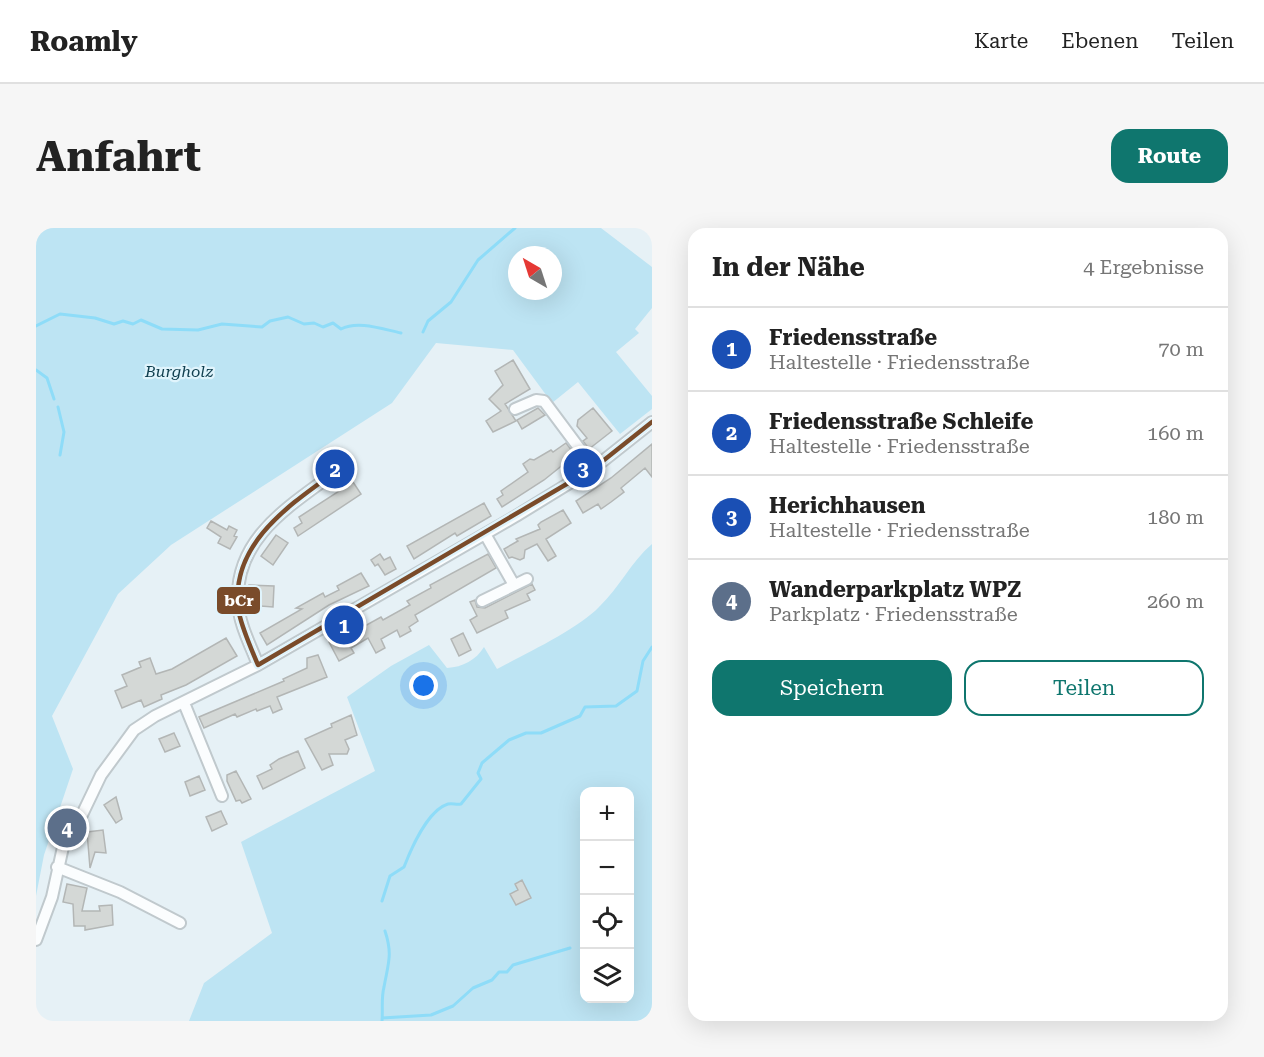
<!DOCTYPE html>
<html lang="de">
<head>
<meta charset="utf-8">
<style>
	body { margin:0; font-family:"Roboto Serif",serif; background:#f6f6f6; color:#222 }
	.controls { position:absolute; right:18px; bottom:18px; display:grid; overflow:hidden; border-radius:12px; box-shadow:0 6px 24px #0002 }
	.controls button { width:54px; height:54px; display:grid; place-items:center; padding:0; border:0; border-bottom:2px solid #e0e0e0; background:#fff; color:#222; font:30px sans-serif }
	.compass { position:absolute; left:472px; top:18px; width:54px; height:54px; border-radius:50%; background:#fff; box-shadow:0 6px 24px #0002; rotate:321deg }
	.you { position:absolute; left:388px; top:458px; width:21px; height:21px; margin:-15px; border:4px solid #fff; border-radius:50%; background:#1a73e8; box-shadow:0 0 0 9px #1a73e833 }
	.badge { display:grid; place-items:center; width:39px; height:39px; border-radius:50%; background:#0f766e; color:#fff; font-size:20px; font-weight:700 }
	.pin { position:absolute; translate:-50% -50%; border:3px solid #fff; box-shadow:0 2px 6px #0006 }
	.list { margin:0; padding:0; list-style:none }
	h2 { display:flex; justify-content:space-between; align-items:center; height:78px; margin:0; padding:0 24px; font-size:26px }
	h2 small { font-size:20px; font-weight:400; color:#767676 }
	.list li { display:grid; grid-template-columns:39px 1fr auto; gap:18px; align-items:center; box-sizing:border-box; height:84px; padding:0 24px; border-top:2px solid #e0e0e0 }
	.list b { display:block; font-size:22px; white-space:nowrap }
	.list p { margin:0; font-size:20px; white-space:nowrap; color:#767676 }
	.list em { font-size:20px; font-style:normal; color:#767676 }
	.actions { display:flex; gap:12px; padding:18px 24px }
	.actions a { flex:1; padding:14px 0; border:2px solid #0f766e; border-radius:18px; text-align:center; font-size:21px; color:#0f766e }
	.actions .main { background:#0f766e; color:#fff }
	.icon { flex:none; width:33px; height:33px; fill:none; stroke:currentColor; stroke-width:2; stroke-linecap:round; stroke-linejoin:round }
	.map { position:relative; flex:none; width:616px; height:793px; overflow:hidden; border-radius:18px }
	header { display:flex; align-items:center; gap:36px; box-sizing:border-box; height:84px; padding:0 30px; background:#fff; border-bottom:2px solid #e0e0e0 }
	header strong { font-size:28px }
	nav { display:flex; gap:33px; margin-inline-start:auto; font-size:21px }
	.intro { display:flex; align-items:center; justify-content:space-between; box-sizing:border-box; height:144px; padding:0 36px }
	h1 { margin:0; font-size:42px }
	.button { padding:15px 27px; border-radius:18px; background:#0f766e; color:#fff; font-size:21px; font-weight:700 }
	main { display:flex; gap:36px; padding:0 36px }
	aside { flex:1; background:#fff; border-radius:18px; box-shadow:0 6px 24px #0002 }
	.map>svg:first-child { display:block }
	.green { fill:#bde4f3; fill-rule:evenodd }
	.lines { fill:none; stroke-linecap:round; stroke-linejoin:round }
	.stream { stroke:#8edcf8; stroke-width:3 }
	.building { fill:#d4d8d6; stroke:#b3b6b5; stroke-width:1.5 }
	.minor-casing { stroke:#c0c9cd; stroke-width:14 }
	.minor { stroke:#fbfdfe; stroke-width:10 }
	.bus-1-casing { stroke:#e0f4fc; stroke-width:9 }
	.bus-1 { stroke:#7a4b2a; stroke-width:4.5 }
	.labels { text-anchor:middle; stroke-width:4.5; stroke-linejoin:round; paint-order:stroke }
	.park-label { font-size:16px; font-style:italic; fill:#114050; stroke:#e0f4fc }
	.line-badge { stroke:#e0f4fc; stroke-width:2 }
	.badge-label { font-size:16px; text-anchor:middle; font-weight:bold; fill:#fff }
</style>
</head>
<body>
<header>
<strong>Roamly</strong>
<nav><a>Karte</a><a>Ebenen</a><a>Teilen</a></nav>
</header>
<div class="intro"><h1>Anfahrt</h1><a class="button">Route</a></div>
<main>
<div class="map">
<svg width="616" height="793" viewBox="0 0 616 793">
	<rect width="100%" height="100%" fill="#e6f1f6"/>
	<path class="green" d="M0,0H565L616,39V80L599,101L603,105L580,124L616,168V181L584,206L542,154L516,175L477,122L400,115L356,175L135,317L82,366L16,488L37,541L8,627L0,668ZM481,27H517V63H481Z
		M616,316V793H153L168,755L236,705L205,614L339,543L311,469L355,438L393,417L411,440C427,439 440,432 448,419L461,441C489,426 542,401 563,379C583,360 595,334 616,316ZM548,564H594V770H548Z"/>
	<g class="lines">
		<path class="stream" d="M0,98L24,86L59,90L78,96L87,93L97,96L105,92L126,101L162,102L186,96L226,99L234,93L252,89L268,96L278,95L287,99L297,95L305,101C322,92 346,101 365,105
			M387,104L392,93L415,74L442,32L479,0
			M0,142L11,150L18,171
			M22,179L28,204L24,227
			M346,673L354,648L368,639C375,621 392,582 412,576C417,575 420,577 425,576L445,551L442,545L446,535L473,512L490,505H505L544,488L549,479L580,478L601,463L607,433L616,419
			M346,790L395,787L417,778L437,760L456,752L463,744H471L477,737L534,720
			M346,793C347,782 345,770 348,759C352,736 357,727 349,703"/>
	</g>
	<path class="building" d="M477,132L494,161L469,176L480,193L457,204L450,193L465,183L453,171L467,157L459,143Z
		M502,180L509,187L486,201L481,192Z
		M557,180L576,203L553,221L547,213L551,210L541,198L542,192Z
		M530,215L539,227L508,252L466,279L461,271L467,267L465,263L492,244L487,236L494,231L498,232L515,222L517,224Z
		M616,216V249L609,240L585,260L588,264L575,274L565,281L562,276L547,285L540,273L575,250Z
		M317,254L325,266L262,308L258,300L266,295L263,289Z
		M448,275L455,288L421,308L419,305L378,331L371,318Z
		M527,282L535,295L510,311L520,328L512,333L501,316L489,322L488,330L484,332L476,329L473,330L468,321L482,313L480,311L504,301L502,297L505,294Z
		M175,293L191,302L193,298L201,302L198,308L201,309L194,321L182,315L185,309L171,300Z
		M240,307L252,315L237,337L225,328Z
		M344,326L348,332L354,329L360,341L349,347L342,336L339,338L335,332Z
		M452,326L460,340L379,387L382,393L373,399L375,403L364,409L361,402L345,411L349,420L340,425L332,410L315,420L318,425L303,433L293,414L307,406L309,409L345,389L347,392L374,377L371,373L395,360L394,357Z
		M325,345L333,358L293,377L231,417L224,405L266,381L260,380L287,365L289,369L303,362L301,358Z
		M496,356L499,362L491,366L494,372L469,383L472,390L441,405L434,392L441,388L434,374L439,372L441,379L449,380Z
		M213,357L238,358L237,379L212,377Z
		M427,405L435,422L423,428L415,411Z
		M190,410L201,428L150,457L125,467L126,471L108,479L105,472L86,480L79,463L91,458L86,447L105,439L103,434L114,430L120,446L136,441Z
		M282,427L291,449L241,469L246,481L237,485L234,478L221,483L220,481L201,489L199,486L168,500L163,489L248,453L247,451L271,440V430Z
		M315,487L321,507L309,512L313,521L311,526H293L297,537L286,542L269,511L296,499L295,496Z
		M138,505L144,518L129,524L123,511Z
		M262,523L269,540L227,561L221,548L236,541L234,537L243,531Z
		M200,543L215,571L206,575L204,572L200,573L191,553V547Z
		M163,548L169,562L154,568L149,554Z
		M80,569L86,591L80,595L68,577Z
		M185,583L191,596L176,603L170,589Z
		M67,602L70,625L59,624L54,640L51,604Z
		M486,652L495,670L480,677L474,666L482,662L479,656Z
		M31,656L51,660L46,683H64L63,678L76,677L77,697L49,702V698H38L37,676L27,674Z"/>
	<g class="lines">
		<defs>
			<path id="minor" d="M479,181L500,172L508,173L558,240
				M449,306L478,357
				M446,373L491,351
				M222,437C215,418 203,396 202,375C198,307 259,275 306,239
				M148,475L186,568
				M21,639L84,664L144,695
				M0,712L16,669L29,610L43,593L65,547L98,502L119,488L222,437L480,288L558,240L616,194"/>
		</defs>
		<use href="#minor" class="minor-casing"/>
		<use href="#minor" class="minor"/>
		<defs>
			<path id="bus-1" d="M306,239C258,274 191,315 203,385C207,403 215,420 222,437L558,240L616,194"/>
		</defs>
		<use href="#bus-1" class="bus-1-casing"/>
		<use href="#bus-1" class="bus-1"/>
	</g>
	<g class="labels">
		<g class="park-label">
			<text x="143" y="149">Burgholz</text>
		</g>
	</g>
	<rect class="line-badge" x="180" y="358" width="45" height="29" rx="6" fill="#7a4b2a"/>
	<g class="badge-label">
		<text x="203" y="378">bCr</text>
	</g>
</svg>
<div class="controls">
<button>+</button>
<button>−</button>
<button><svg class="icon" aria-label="locate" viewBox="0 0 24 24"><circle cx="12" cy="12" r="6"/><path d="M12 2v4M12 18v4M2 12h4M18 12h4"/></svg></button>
<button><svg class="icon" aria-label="layers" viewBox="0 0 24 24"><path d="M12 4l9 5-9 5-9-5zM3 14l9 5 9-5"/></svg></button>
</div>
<svg class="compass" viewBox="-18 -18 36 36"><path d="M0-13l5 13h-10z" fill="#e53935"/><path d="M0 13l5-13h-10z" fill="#767676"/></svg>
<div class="you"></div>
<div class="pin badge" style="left:308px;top:397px;background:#1a4fb4">1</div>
<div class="pin badge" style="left:299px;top:241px;background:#1a4fb4">2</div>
<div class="pin badge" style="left:547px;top:240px;background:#1a4fb4">3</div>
<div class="pin badge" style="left:31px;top:600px;background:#5c6f8a">4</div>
</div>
<aside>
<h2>In der Nähe<small>4 Ergebnisse</small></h2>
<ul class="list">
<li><span class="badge" style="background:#1a4fb4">1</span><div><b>Friedensstraße</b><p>Haltestelle · Friedensstraße</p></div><em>70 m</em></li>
<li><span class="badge" style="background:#1a4fb4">2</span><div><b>Friedensstraße Schleife</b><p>Haltestelle · Friedensstraße</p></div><em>160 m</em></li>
<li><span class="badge" style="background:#1a4fb4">3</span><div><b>Herichhausen</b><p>Haltestelle · Friedensstraße</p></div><em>180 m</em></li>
<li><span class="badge" style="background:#5c6f8a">4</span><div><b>Wanderparkplatz WPZ</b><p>Parkplatz · Friedensstraße</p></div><em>260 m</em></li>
</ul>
<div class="actions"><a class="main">Speichern</a><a>Teilen</a></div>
</aside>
</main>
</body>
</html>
